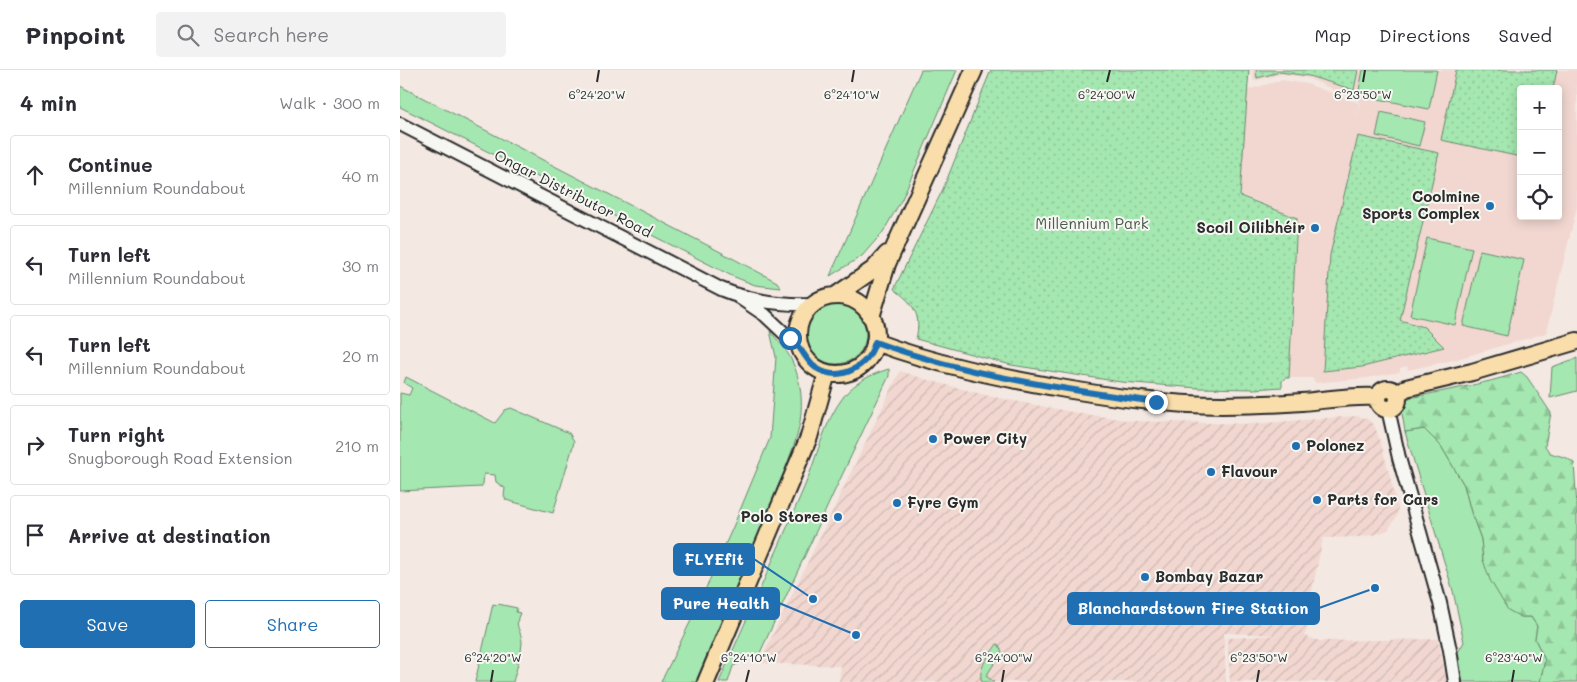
<!DOCTYPE html>
<html lang="en">
<head>
<meta charset="utf-8">
<style>
	body { margin:0; font-family:Mali,sans-serif; background:#f2f2f3; color:#2b2b33 }
	.controls { position:absolute; right:15px; top:15px; display:grid; overflow:hidden; border-radius:5px; box-shadow:0 2px 12px #0003 }
	.controls button { width:45px; height:45px; display:grid; place-items:center; padding:0; border:0; border-bottom:1px solid #e1e1e2; background:#fff; color:#2b2b33; font:25px sans-serif }
	.stop { position:absolute; width:15px; height:15px; margin:-11px; border:4px solid #1f6fb2; border-radius:50%; background:#fff }
	.stop.end { background:#1f6fb2; border-color:#fff; box-shadow:0 1px 5px #0008 }
	.list { margin:0; padding:0; list-style:none }
	h2 { display:flex; justify-content:space-between; align-items:center; height:65px; margin:0; padding:0 20px; font-size:21px }
	h2 small { font-size:16px; font-weight:400; color:#7c7c81 }
	.list li { display:grid; grid-template-columns:32px 1fr auto; gap:15px; align-items:center; box-sizing:border-box; height:80px; margin:0 10px 10px; padding:0 10px; border:1px solid #e1e1e2; border-radius:5px }
	.list b { display:block; font-size:19px; white-space:nowrap }
	.list p { margin:0; font-size:16px; white-space:nowrap; color:#7c7c81 }
	.list em { font-size:16px; font-style:normal; color:#7c7c81 }
	.actions { display:flex; gap:10px; padding:15px 20px }
	.actions a { flex:1; padding:11px 0; border:1px solid #1f6fb2; border-radius:5px; text-align:center; font-size:18px; color:#1f6fb2 }
	.actions .main { background:#1f6fb2; color:#fff }
	.icon { flex:none; width:28px; height:28px; fill:none; stroke:currentColor; stroke-width:2; stroke-linecap:round; stroke-linejoin:round }
	.map { position:relative; flex:none; width:1177px; height:612px; overflow:hidden }
	header { display:flex; align-items:center; gap:30px; box-sizing:border-box; height:70px; padding:0 25px; background:#fff; border-bottom:1px solid #e1e1e2 }
	header strong { font-size:24px }
	nav { display:flex; gap:28px; margin-inline-start:auto; font-size:18px }
	.search { width:350px; height:45px; background:#f2f2f3; display:flex; align-items:center; gap:12px; box-sizing:border-box; padding:0 18px; border-radius:5px; color:#7c7c81; font-size:19px }
	main { display:flex }
	aside { flex:1; background:#fff }
	.map>svg:first-child { display:block }
	.built { fill:#f1d7d0; fill-rule:evenodd }
	.industrial { fill:url(#industrial-furrows) }
	.green { fill:#a5e7b0; stroke:#68896e }
	.forest { fill:url(#forest-firs); stroke:#68896e }
	.park { fill:url(#park-dots); stroke:#68896e }
	.lines { fill:none; stroke-linecap:round; stroke-linejoin:round }
	.minor-casing { stroke:#2b2b2b; stroke-width:16 }
	.major-casing { stroke:#2b2b2b; stroke-width:20 }
	.minor { stroke:#f6f6f2; stroke-width:12 }
	.major { stroke:#f9deab; stroke-width:16 }
	.route { stroke:#1f6fb2; stroke-width:6 }
	.ticks { fill:none; stroke:#2b2b2b; stroke-width:2 }
	.poi-dot { fill:#1f6fb2; stroke:#f6f6f2; stroke-width:2 }
	.labels { text-anchor:middle; stroke-width:4; stroke-linejoin:round; paint-order:stroke }
	.street-label { font-size:15px; fill:#2b2b2b; stroke:#f6f6f2 }
	.poi-label { font-size:15px; font-weight:bold; fill:#2b2b2b; stroke:#f6f6f2; text-anchor:start }
	.park-label { font-size:15px; fill:#4a5a4c; stroke:#f6f6f2 }
	.ticks-label { font-size:12px; text-anchor:middle; fill:#2b2b2b; stroke:#f6f6f2; stroke-width:4; stroke-linejoin:round; paint-order:stroke }
	.leader { fill:none; stroke:#1f6fb2; stroke-width:2 }
	.callout-dot { fill:#1f6fb2; stroke:#f6f6f2; stroke-width:2 }
	.callout { fill:#1f6fb2; stroke:#1f6fb2; stroke-width:2 }
	.callout-label { font-size:16px; text-anchor:middle; font-weight:bold; fill:#fff }
</style>
</head>
<body>
<header>
<strong>Pinpoint</strong>
<div class="search"><svg class="icon" aria-label="search" viewBox="0 0 24 24"><circle cx="10" cy="10" r="6"/><path d="M15 15l6 6"/></svg>Search here</div>
<nav><a>Map</a><a>Directions</a><a>Saved</a></nav>
</header>
<main>
<aside>
<h2>4 min<small>Walk · 300 m</small></h2>
<ul class="list">
<li><svg class="icon" aria-label="ahead" viewBox="0 0 24 24"><path d="M12 20V5M6 11l6-6 6 6"/></svg><div><b>Continue</b><p>Millennium Roundabout</p></div><em>40 m</em></li>
<li><svg class="icon" aria-label="left" viewBox="0 0 24 24"><path d="M17 20v-9H6M10 6l-5 5 5 5"/></svg><div><b>Turn left</b><p>Millennium Roundabout</p></div><em>30 m</em></li>
<li><svg class="icon" aria-label="left" viewBox="0 0 24 24"><path d="M17 20v-9H6M10 6l-5 5 5 5"/></svg><div><b>Turn left</b><p>Millennium Roundabout</p></div><em>20 m</em></li>
<li><svg class="icon" aria-label="right" viewBox="0 0 24 24"><path d="M7 20v-9h11M14 6l5 5-5 5"/></svg><div><b>Turn right</b><p>Snugborough Road Extension</p></div><em>210 m</em></li>
<li><svg class="icon" aria-label="arrive" viewBox="0 0 24 24"><path d="M6 21V4h12l-3 4 3 4H6"/></svg><div><b>Arrive at destination</b></div></li>
</ul>
<div class="actions"><a class="main">Save</a><a>Share</a></div>
</aside>
<div class="map">
<svg width="1177" height="612" viewBox="0 0 1177 612">
	<defs>
		<pattern id="industrial-furrows" width="10" height="10" patternUnits="userSpaceOnUse" patternTransform="scale(1.25)"><rect width="10" height="10" fill="#f1d7d0"/><path d="M-1 1l2-2M0 10L10 0M9 11l2-2" fill="none" stroke="#cfb9b3"/></pattern>
		<pattern id="forest-firs" width="22" height="20" patternUnits="userSpaceOnUse" patternTransform="scale(1.25)"><rect width="22" height="20" fill="#a5e7b0"/><path d="M5 1l3.5 6h-7zM16 11l3.5 6h-7z" fill="#8ec698"/></pattern>
		<pattern id="park-dots" width="8" height="8" patternUnits="userSpaceOnUse" patternTransform="scale(1.25)"><rect width="8" height="8" fill="#a5e7b0"/><path d="M2 2h.1M6 6h.1" fill="none" stroke="#8ec698" stroke-width="1.8" stroke-linecap="round"/></pattern>
	</defs>
	<rect width="100%" height="100%" fill="#f4e8e3"/>
	<filter id="ink" filterUnits="userSpaceOnUse"><feTurbulence type="fractalNoise" baseFrequency=".02" numOctaves="2"/><feDisplacementMap in="SourceGraphic" scale="10" xChannelSelector="R" yChannelSelector="G"/><feConvolveMatrix kernelMatrix="1 2 1 2 8 2 1 2 1" color-interpolation-filters="sRGB"/></filter>
	<g filter="url(#ink)">
		<path class="built" d="M852,0H1177V137L1146,263L1057,289L1008,300L1007,296L1000,298V302L966,308L916,313L912,308H889L897,148L840,125L847,20L882,10L907,14L959,33L957,48L960,32L908,8L881,4L854,11ZM1121,19H1158V146H1121Z"/>
		<path class="industrial" d="M500,301L528,310L589,326L677,343L733,351L852,354L956,346L968,349L975,357L981,373L998,437L997,446L988,460L977,464L959,467L923,468L907,544L908,557L904,566L920,571L1038,569L1047,612H830L827,568L881,565L824,563L826,612H439L441,596L359,593Z"/>
		<path class="green" d="M521,0H557L502,129L483,162L462,186L430,206Z
			M963,0H1037L1029,39L958,25Z
			M0,16L334,189L377,212L381,218L355,215L332,206L14,44L0,37Z
			M981,42L1025,52L1019,76L976,66Z
			M1027,168L1072,178L1055,255L1010,245Z
			M1080,180L1124,190L1107,266L1063,256Z
			M406 264a30 30 0 1 1 60 0a30 30 0 1 1-60 0Z
			M370,261C377,270 386,279 391,289C404,315 404,345 395,372C390,387 383,402 383,417L298,612H261L298,536L333,457L370,368L376,287Z
			M1177,288V321L1150,328L1152,297Z
			M489,299V306L435,420L359,585L333,596L328,612H319C347,548 376,484 403,420C417,389 423,353 444,326C455,312 472,304 489,299Z
			M6,307L95,353L105,340L111,338L169,363L174,371L173,376L153,443L106,430L104,426L105,418L96,412L95,405L84,404L83,414L81,417L0,421V323L9,325L12,318L4,313Z
			M1024,359L1041,376L1064,415L1071,442L1081,469L1083,490L1121,547H1131L1137,556L1135,569L1145,590L1140,612H1062L1058,582L1064,572L1053,521L1005,362Z
			M93,534L97,535L98,534L117,538L116,542L120,543C113,557 122,560 122,573C121,586 116,600 113,612H75Z
			M597,574L599,575L602,582L586,606L594,612H582C577,598 589,586 597,574Z"/>
		<path class="forest" d="M1121,302L1127,307L1151,343L1145,376L1150,383L1167,388L1174,393L1177,436V612H1140L1145,590L1135,569L1137,556L1131,547H1121L1108,540L1090,510L1083,490L1081,469L1071,442L1064,415L1041,376L1024,359L1005,362L1000,330C1041,321 1082,315 1121,302Z"/>
		<path class="park" d="M591,0H849L840,126L897,148L889,308H885L882,311V317L854,319L798,318L721,312L611,295L516,269C522,244 513,233 494,219L543,119Z
			M856,0H958L954,20L909,6L880,2L857,8Z
			M1056,0H1157L1153,19H1121V87L1041,70Z
			M958,66L1039,83L1000,250L1024,257L1044,277L962,297L923,301L930,185Z"/>
		<g class="lines">
			<defs>
				<path id="minor" d="M0,54L321,219C350,231 382,235 413,234
					M340,228L365,245L400,278
					M988,339L999,388L1040,533L1050,580L1055,612"/>
				<path id="major" d="M435,226L474,199L487,184
					M398 265a39 39 0 1 1 78 0a39 39 0 1 1-78 0Z
					M471,247L487,194L574,0
					M475,272C534,294 598,307 660,318C713,327 767,335 822,335C848,335 875,334 902,332C927,330 952,325 978,327
					M978 329a10 10 0 1 1 20 0a10 10 0 1 1-20 0Z
					M997,324L1006,318L1072,302L1177,271
					M306,612L409,367L427,303"/>
			</defs>
			<use href="#minor" class="minor-casing"/>
			<use href="#major" class="major-casing"/>
			<use href="#minor" class="minor"/>
			<use href="#major" class="major"/>
		</g>
	</g>
	<g class="lines" filter="url(#ink)">
		<path class="route" d="M390,268C394,272 398,276 401,280C406,287 409,293 416,298C440,313 468,297 475,272C565,305 661,319 756,332"/>
	</g>
	<path class="ticks" d="M197,12L199,0M452,12L454,0M707,12L710,0M963,12L965,0M91,612L93,600M346,612L349,600M602,612L604,600M857,612L859,600M1112,612L1114,600"/>
	<g class="poi-dot">
		<circle cx="1090" cy="136" r="5"/>
		<circle cx="915" cy="158" r="5"/>
		<circle cx="533" cy="369" r="5"/>
		<circle cx="896" cy="376" r="5"/>
		<circle cx="811" cy="402" r="5"/>
		<circle cx="917" cy="430" r="5"/>
		<circle cx="497" cy="433" r="5"/>
		<circle cx="438" cy="447" r="5"/>
		<circle cx="745" cy="507" r="5"/>
	</g>
	<g class="labels">
		<g class="street-label">
			<text transform="translate(173 124) rotate(27)" y="5">Ongar Distributor Road</text>
		</g>
		<g class="poi-label">
			<text x="1080" y="132" text-anchor="end">Coolmine<tspan x="1080" dy="17">Sports Complex</tspan></text>
			<text x="905" y="163" text-anchor="end">Scoil Oilibhéir</text>
			<text x="543" y="374">Power City</text>
			<text x="906" y="381">Polonez</text>
			<text x="821" y="407">Flavour</text>
			<text x="927" y="435">Parts for Cars</text>
			<text x="507" y="438">Fyre Gym</text>
			<text x="428" y="452" text-anchor="end">Polo Stores</text>
			<text x="755" y="512">Bombay Bazar</text>
		</g>
		<g class="park-label">
			<text x="692" y="159">Millennium Park</text>
		</g>
	</g>
	<g class="ticks-label">
		<text x="197" y="29">6°24'20"W</text>
		<text x="452" y="29">6°24'10"W</text>
		<text x="707" y="29">6°24'00"W</text>
		<text x="963" y="29">6°23'50"W</text>
		<text x="93" y="592">6°24'20"W</text>
		<text x="349" y="592">6°24'10"W</text>
		<text x="604" y="592">6°24'00"W</text>
		<text x="859" y="592">6°23'50"W</text>
		<text x="1114" y="592">6°23'40"W</text>
	</g>
	<path class="leader" d="M413 529L354 489M456 565L379 533M975 518L919 538"/>
	<g class="callout-dot">
		<circle cx="413" cy="529" r="5"/>
		<circle cx="456" cy="565" r="5"/>
		<circle cx="975" cy="518" r="5"/>
	</g>
	<g class="callout">
		<rect x="274" y="474" width="80" height="31" rx="5"/>
		<rect x="262" y="518" width="117" height="31" rx="5"/>
		<rect x="668" y="523" width="251" height="31" rx="5"/>
	</g>
	<g class="callout-label">
		<text x="314" y="495">FLYEfit</text>
		<text x="321" y="539">Pure Health</text>
		<text x="793" y="544">Blanchardstown Fire Station</text>
	</g>
</svg>
<div class="controls">
<button>+</button>
<button>−</button>
<button><svg class="icon" aria-label="locate" viewBox="0 0 24 24"><circle cx="12" cy="12" r="6"/><path d="M12 2v4M12 18v4M2 12h4M18 12h4"/></svg></button>
</div>
<div class="stop" style="left:390px;top:268px"></div>
<div class="stop end" style="left:756px;top:332px"></div>
</div>
</main>
</body>
</html>
